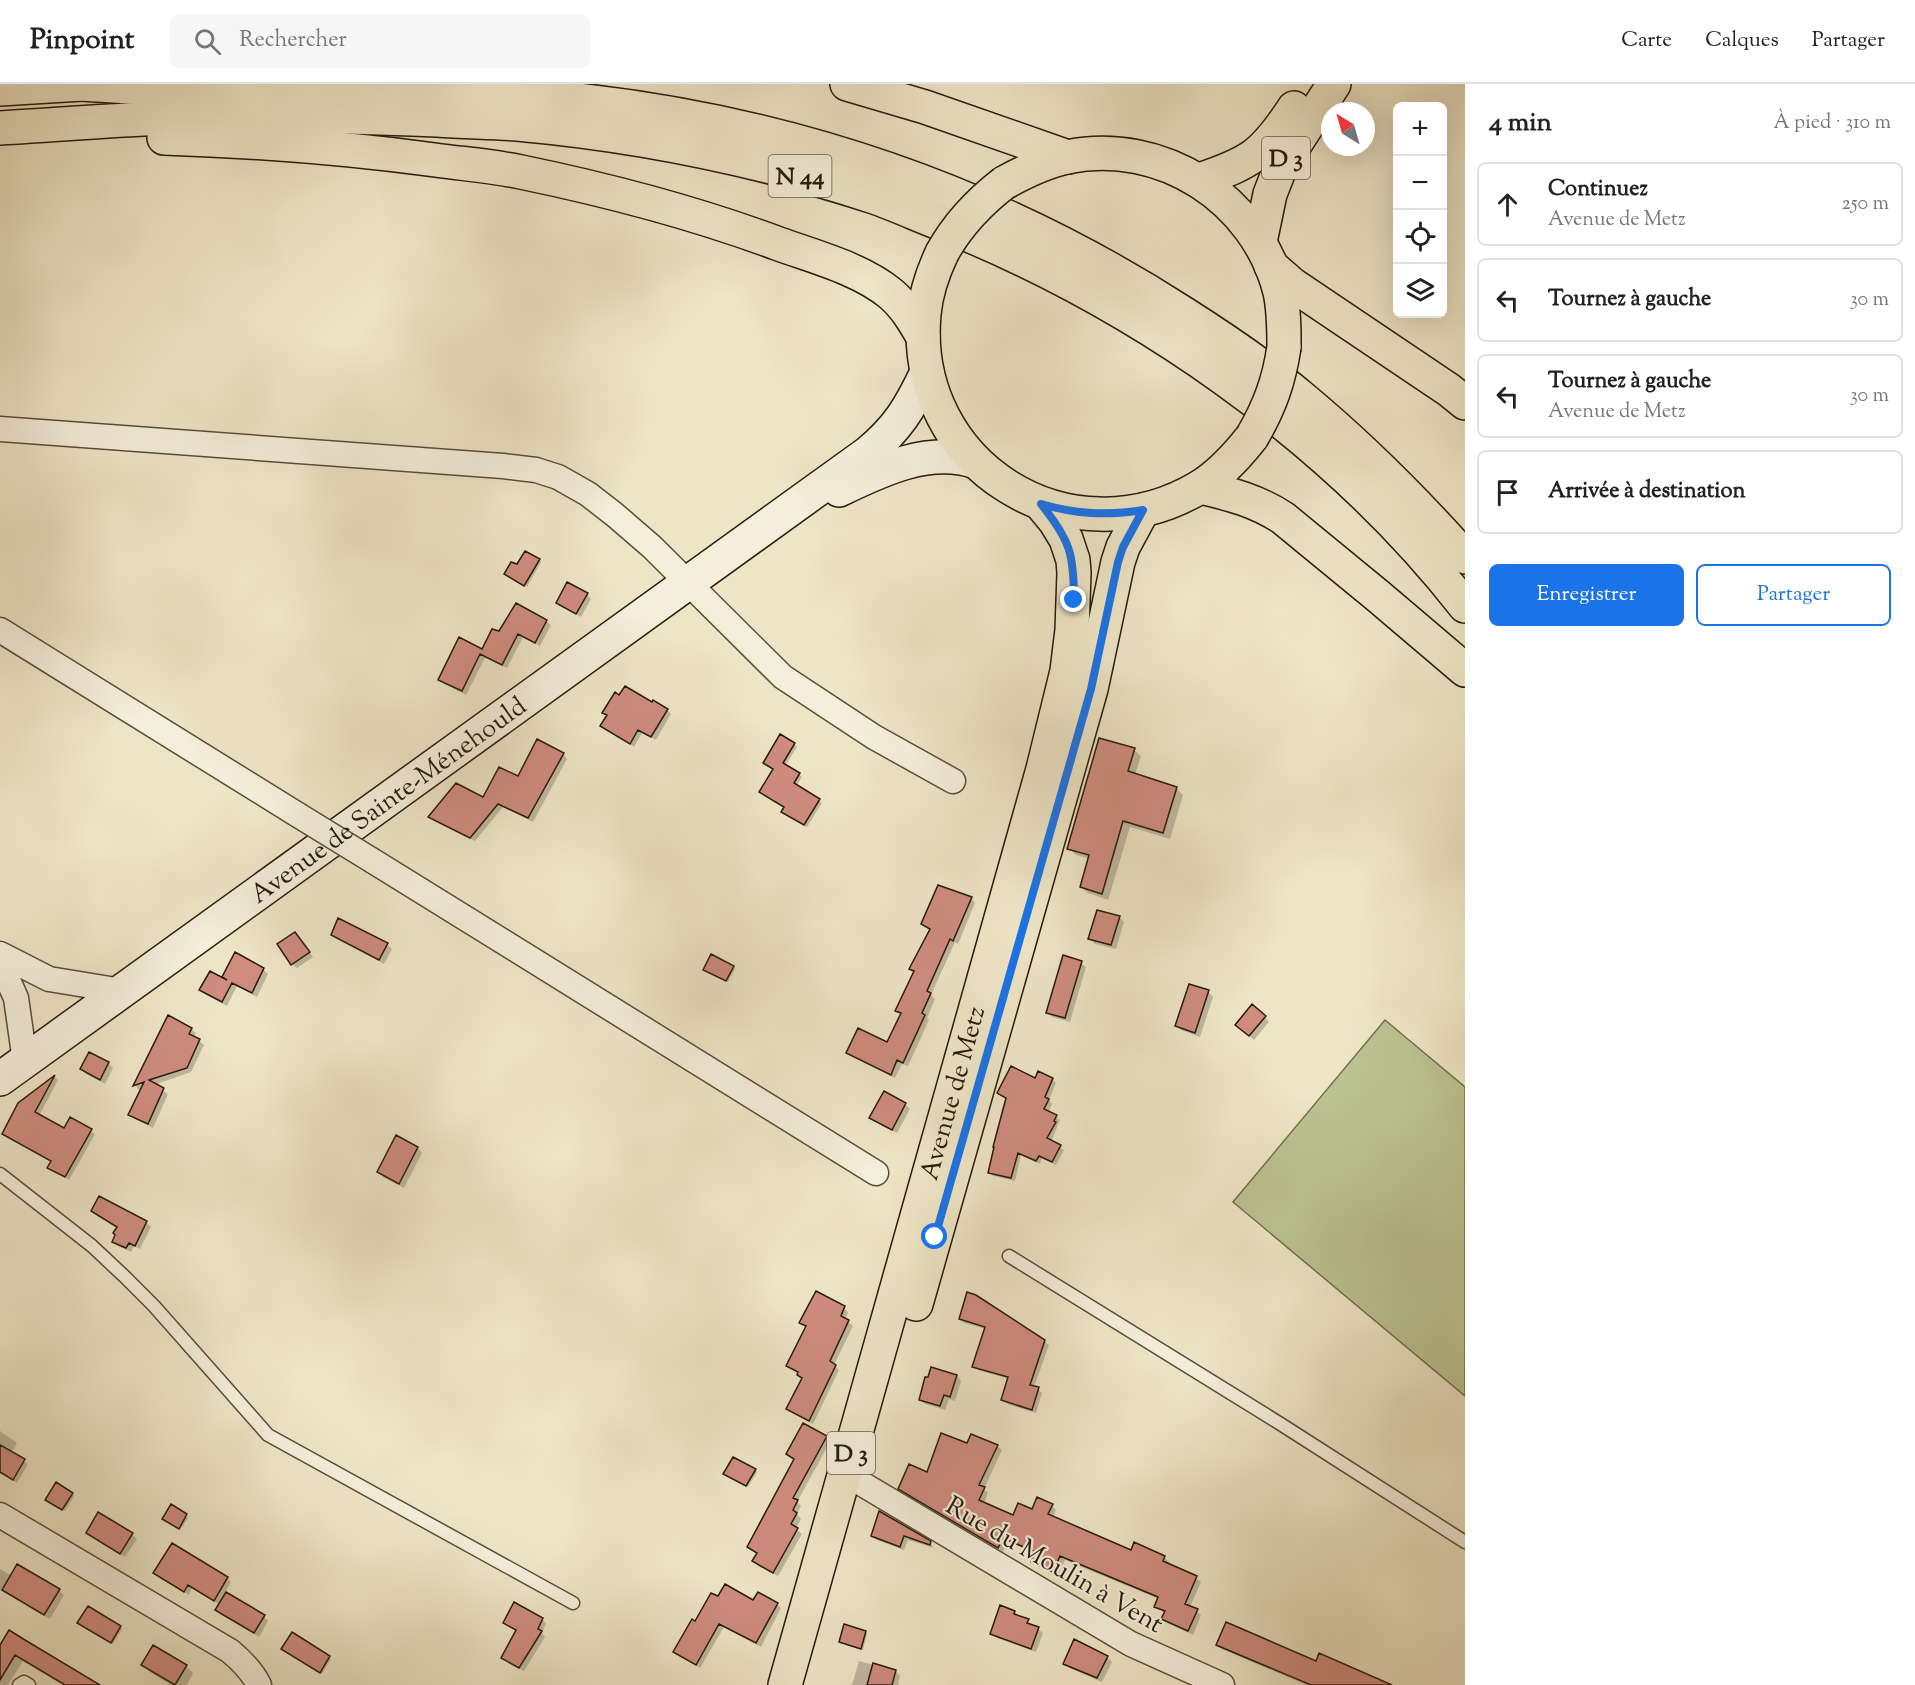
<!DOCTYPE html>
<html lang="fr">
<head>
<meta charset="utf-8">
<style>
	body { margin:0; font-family:"Sorts Mill Goudy",serif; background:#f6f6f6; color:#202124 }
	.controls { position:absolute; right:18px; top:18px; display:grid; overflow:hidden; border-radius:9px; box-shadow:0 6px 24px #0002 }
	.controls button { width:54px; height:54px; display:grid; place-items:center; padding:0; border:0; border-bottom:2px solid #e0e0e0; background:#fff; color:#202124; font:30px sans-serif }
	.compass { position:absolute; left:1321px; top:18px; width:54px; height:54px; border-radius:50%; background:#fff; box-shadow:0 6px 24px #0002; rotate:323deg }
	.stop { position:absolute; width:18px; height:18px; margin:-14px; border:4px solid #1a73e8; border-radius:50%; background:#fff }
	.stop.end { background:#1a73e8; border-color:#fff; box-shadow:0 2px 6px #0008 }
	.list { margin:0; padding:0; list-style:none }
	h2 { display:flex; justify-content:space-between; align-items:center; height:78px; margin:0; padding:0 24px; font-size:26px }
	h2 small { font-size:20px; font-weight:400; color:#757577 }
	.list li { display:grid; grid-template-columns:39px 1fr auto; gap:18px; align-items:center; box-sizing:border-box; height:84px; margin:0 12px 12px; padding:0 12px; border:2px solid #e0e0e0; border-radius:9px }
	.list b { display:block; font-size:22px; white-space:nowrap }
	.list p { margin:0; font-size:20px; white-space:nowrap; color:#757577 }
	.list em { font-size:20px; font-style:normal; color:#757577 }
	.actions { display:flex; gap:12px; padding:18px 24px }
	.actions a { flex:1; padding:14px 0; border:2px solid #1a73e8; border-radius:9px; text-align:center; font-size:21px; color:#1a73e8 }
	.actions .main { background:#1a73e8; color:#fff }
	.icon { flex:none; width:33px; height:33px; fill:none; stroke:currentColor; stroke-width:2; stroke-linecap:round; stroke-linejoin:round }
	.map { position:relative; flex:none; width:1465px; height:1601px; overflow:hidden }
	header { display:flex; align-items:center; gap:36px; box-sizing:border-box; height:84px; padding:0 30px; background:#fff; border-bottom:2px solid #e0e0e0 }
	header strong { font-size:28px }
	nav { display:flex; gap:33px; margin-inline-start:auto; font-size:21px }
	.search { width:420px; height:54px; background:#f6f6f6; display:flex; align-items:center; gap:15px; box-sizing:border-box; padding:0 21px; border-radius:9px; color:#757577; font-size:22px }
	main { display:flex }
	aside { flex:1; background:#fff }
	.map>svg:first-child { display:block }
	.garden { fill:#bcc392; stroke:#726e4e; stroke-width:1.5 }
	.shadow { fill:#0003 }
	.building { fill:#cf8c7f; stroke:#27190b; stroke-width:1.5 }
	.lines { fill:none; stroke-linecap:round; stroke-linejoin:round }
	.service-casing { stroke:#594c3a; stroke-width:15 }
	.minor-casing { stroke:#594c3a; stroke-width:27 }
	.secondary-casing { stroke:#27190b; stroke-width:36 }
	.primary-casing { stroke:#27190b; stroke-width:36 }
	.service { stroke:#f4eeda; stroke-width:12 }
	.minor { stroke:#f4eeda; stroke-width:24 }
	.secondary { stroke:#f4eeda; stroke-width:33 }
	.primary { stroke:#eee5c6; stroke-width:33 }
	.minor-bridge-casing { stroke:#594c3a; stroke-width:27; stroke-linecap:butt }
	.primary-bridge-casing { stroke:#27190b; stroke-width:36; stroke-linecap:butt }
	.minor-bridge { stroke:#f4eeda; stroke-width:24 }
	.primary-bridge { stroke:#eee5c6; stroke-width:33 }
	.route { stroke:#1a73e8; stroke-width:8 }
	.labels { text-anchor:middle; stroke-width:4.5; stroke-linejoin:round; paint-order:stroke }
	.shield { fill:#f4eeda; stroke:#645949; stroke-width:1.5 }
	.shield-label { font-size:24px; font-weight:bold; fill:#27190b }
	.street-label { font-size:26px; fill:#27190b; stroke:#f4eeda }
</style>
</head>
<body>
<header>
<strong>Pinpoint</strong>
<div class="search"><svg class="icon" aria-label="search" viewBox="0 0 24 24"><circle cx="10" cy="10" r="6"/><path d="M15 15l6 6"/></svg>Rechercher</div>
<nav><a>Carte</a><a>Calques</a><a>Partager</a></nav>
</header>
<main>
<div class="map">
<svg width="1465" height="1601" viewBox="0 0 1465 1601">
	<rect width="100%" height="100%" fill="#eee5c6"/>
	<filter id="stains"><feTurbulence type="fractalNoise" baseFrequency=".00333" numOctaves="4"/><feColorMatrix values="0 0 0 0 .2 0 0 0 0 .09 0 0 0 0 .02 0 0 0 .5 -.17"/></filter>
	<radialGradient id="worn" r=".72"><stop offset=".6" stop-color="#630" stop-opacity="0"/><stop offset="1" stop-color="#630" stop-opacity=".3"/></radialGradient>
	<path class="garden" d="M1385,936L1465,1003V1312L1233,1118Z"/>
	<path class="shadow" d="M539,476L541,478L527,503L508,492L518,482Z
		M587,510L591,515L581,533L563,523L558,518Z
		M546,537L551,541L540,562L523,553L507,584L485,574L466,611L444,600L440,595L483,567L500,549Z
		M652,621L667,626L671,630L656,656L642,649L634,663L602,642L608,632L604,628Z
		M794,660L797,663L785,682L802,693L796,702L822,719L807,743L785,730V724L761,708Z
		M1134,666L1141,672L1135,691L1177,705L1183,711L1170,755L1130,743L1108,816L1088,809L1081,803L1090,775L1076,771L1069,764Z
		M563,670L567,675L533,738L503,723L475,757L435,737L430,732L483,715Z
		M971,814L975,819L958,860L955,858L931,911L935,915L927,934L929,936L908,982L902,980L895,994L853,973L848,968L888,960L902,931L897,926L915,889L911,885L931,846L922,840Z
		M1119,833L1124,838L1116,865L1095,860L1090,855Z
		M295,850L313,873L297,884L292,880Z
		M332,851L387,861L392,865L384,880L337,855Z
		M1081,879L1086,883L1070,938L1052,933L1047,928Z
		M733,883L735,885L728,898L707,887Z
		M263,885L268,890L257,913L237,902L227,922L206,911L201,906L228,897L223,893Z
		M1208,908L1213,913L1200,953L1181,946L1176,942Z
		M168,933L191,945L196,949L194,953L204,961L191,988L154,1001L168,1010L153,1044L135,1035L130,1031L142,1004L139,1006L135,1001Z
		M1265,933L1269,938L1254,956L1242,946Z
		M108,979L113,984L105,1000L86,990L81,985Z
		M55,993L58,996L39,1032L65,1046L71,1035L95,1050L69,1096L49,1083L52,1078L8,1054L3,1050L19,1020Z
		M1052,995L1056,999L1049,1016L1052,1020L1048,1029L1060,1036L1051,1058L1064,1066L1056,1081L1042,1074L1040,1080L1021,1071L1015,1097L993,1092L990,1088L1008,1015L998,1009L1036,996Z
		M884,1009L905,1020L910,1025L897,1049L876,1038L871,1034Z
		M418,1064L422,1069L404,1104L383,1093L379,1088Z
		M100,1114L147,1139L151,1143L140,1165L134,1162L131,1168L118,1162L114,1158L118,1144L97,1132L92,1127Z
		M816,1209L844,1224L848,1228L845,1236L853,1242L834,1281L839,1286L813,1340L792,1328L788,1324L803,1296L799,1291V1290L788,1281L807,1244L801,1239Z
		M960,1235L1044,1257L1049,1261L1034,1303L1042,1309L1036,1329L1007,1320L1003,1316L1009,1295L978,1286L974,1282L986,1245L964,1239Z
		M932,1285L957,1292L961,1297L955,1317L949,1315L945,1326L925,1320L920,1316Z
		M0,1347L17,1359L11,1369L28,1380L17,1399L0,1389Z
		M826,1353L830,1358L797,1418L801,1422L797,1430L801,1435L796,1445L802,1450L778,1492L758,1482L754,1477L758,1470L749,1463L795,1376L788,1370Z
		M968,1361L997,1362L1002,1366L984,1405L988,1409L984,1419L1014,1433L1052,1422L1056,1426L1053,1434L1131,1468L1164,1473L1169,1478L1167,1481L1196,1494L1201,1498L1190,1523L1201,1531L1193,1551L1167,1539L1163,1535L1165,1529L1156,1522L1159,1515L1065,1476L1058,1491L1038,1482L1033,1477L1036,1470L1008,1457L1003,1468L905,1409L900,1404L928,1390Z
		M755,1386L757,1388L748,1403L727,1391Z
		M72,1410L74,1412L65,1427L49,1417Z
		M171,1423L188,1434L181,1445L166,1436Z
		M880,1429L930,1459L934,1464L908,1456L904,1466L877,1456L873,1452Z
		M88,1448L132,1450L137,1455L125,1473L92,1453Z
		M0,1485L12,1492L59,1506L64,1511L50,1535L0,1506Z
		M155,1489L227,1494L231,1498L225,1509L264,1532L268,1537L259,1553L221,1531L216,1526L220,1521L192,1504L189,1511Z
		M719,1514L777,1520L781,1524L761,1563L724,1543L700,1584L675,1568L696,1539Z
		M1014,1528L1043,1549L1036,1568L997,1554L992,1549Z
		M542,1535L546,1540L542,1549L545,1553L524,1587L507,1578L502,1573L517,1547L505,1539Z
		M81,1541L120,1543L122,1545L113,1560Z
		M865,1548L867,1550L863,1566L841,1558Z
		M1218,1560L1317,1578L1383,1601H1306L1222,1565Z
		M0,1564L97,1601H63L23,1577L8,1601H0Z
		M284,1567L329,1573L331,1575L322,1590Z
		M1107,1573L1112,1578L1102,1598L1070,1584L1065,1579Z
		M859,1577L896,1587L900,1592L898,1601H852Z
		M143,1581L186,1582L193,1589L187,1601H168L169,1600L150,1588Z"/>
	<path class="building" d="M525,467L540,475L524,502L504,490L511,478L517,480Z
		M567,498L588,509L576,530L556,519Z
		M516,519L547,536L535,559L518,550L502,581L480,570L462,607L438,596L459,553L482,565L492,545L499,547Z
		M625,602L652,618L653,616L668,625L651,653L638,646L630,660L600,642L607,631L602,629L615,608L619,611Z
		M780,650L795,659L783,679L800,689L794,699L820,715L804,741L781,728L784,723L759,708L773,685L763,679Z
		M1099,654L1135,664L1128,687L1177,703L1163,749L1123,737L1102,810L1080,803L1089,771L1067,765Z
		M537,655L564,669L528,734L498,720L470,754L428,733L456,699L483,713L499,683L518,692Z
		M938,801L972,813L953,857L950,855L927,907L931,909L922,929L925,931L903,979L897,976L891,991L846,969L858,944L887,958L901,929L895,927L914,887L909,885L930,845L921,840Z
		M1097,826L1120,832L1111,861L1088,855Z
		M338,834L388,859L379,876L331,851Z
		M295,848L310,868L291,881L277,860Z
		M235,868L264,884L252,909L232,899L222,918L199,906L210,887L227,896L222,893Z
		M711,870L734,882L726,897L703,886Z
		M1063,871L1082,877L1065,934L1046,929Z
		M1189,900L1209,906L1195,949L1175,942Z
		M1252,920L1266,932L1249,952L1235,941Z
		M168,931L192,944L189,950L200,955L187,984L149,996L164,1004L148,1040L128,1031L144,998L133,1002Z
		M89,968L109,978L100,996L80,985Z
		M1011,982L1035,994L1038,987L1053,994L1045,1013L1049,1015L1044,1025L1057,1031L1054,1037L1056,1038L1047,1054L1061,1061L1052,1078L1039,1072L1036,1077L1018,1069L1011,1094L988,1089L994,1063H993L1006,1014L997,1009Z
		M55,991L35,1028L64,1044L70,1033L92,1045L65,1093L47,1084L51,1077L2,1050L18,1019Z
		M884,1007L906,1019L892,1046L869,1034Z
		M396,1051L418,1063L399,1100L377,1088Z
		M99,1112L147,1137L135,1162L129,1159L126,1164L112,1158L115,1151L113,1149L117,1143L91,1127Z
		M816,1207L845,1222L841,1232L849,1236L830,1277L836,1281L809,1337L786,1325L802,1294L797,1291L798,1288L786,1282L806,1242L799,1239Z
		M967,1208L976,1211L1045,1256L1030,1301L1039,1303L1032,1326L1001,1316L1008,1293L972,1283L985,1243L959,1235Z
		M931,1283L957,1291L950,1313L944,1311L940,1322L919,1316L925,1293H928Z
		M803,1339L827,1352L793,1414L798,1416L793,1426L797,1429L791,1440L798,1444L773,1489L752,1477L757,1469L747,1463L794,1375L786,1370Z
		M941,1349L967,1359L971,1350L998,1361L979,1401L985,1403L979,1416L1013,1431L1018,1419L1032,1425L1037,1413L1053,1420L1048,1430L1131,1466L1134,1458L1165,1472L1163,1477L1197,1492L1185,1520L1198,1525L1188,1547L1161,1535L1165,1527L1154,1523L1158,1513L1060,1472L1053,1488L1031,1478L1035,1468L1003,1454L998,1464L898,1405L909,1380L927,1388Z
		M0,1361L25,1375L13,1396L0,1388Z
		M733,1373L756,1385L746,1402L723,1390Z
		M56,1398L73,1409L62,1426L45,1416Z
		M171,1420L187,1430L179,1445L162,1435Z
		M879,1427L931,1457L930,1461L904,1452L900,1463L871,1452Z
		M98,1428L133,1449L120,1470L86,1449Z
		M172,1459L228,1493L214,1517L188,1501L184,1508L153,1489Z
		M17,1480L60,1505L44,1531L2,1506Z
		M725,1500L753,1516L758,1508L778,1519L756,1559L719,1540L696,1581L673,1568L692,1535L695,1537L711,1509L718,1512Z
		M226,1508L265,1531L254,1549L215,1526Z
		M514,1518L543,1534L538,1545L542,1547L519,1584L501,1574L516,1546L503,1539Z
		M1000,1521L1015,1527L1014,1530L1029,1535L1027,1539L1039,1543L1031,1565L990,1550Z
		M88,1522L121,1542L111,1559L77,1539Z
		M1226,1538L1316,1577L1319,1569L1392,1601H1311L1216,1561Z
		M844,1540L866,1547L861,1565L839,1558Z
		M9,1546L25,1556L100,1601H65L15,1571L0,1596V1561Z
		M292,1548L330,1572L320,1589L281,1565Z
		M1074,1555L1108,1572L1097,1594L1063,1580Z
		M153,1561L187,1581L175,1601L141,1581Z
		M873,1579L896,1586L892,1601H867Z"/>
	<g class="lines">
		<defs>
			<path id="service" d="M0,1090L92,1162L125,1193L154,1222L268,1351L573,1519
				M1009,1172L1279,1339L1465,1458
				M19,1601L24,1598L29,1601"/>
			<path id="minor" d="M0,345L503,382L536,386L558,393L588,410L615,431L652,463L783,593L874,653L953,697
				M0,546L298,731
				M373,777L876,1089
				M0,870L49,895L122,907
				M0,878L16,914L25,977
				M864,1401L1131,1560L1222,1601
				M0,1431L230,1567C242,1577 252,1587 259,1601"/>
			<g id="secondary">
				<path d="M839,406C880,386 930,362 976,378"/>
				<path id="s1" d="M0,995L868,369C898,344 910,324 927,288"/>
			</g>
			<g id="primary">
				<path d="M81,0C114,2 147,5 180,5C218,6 256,4 295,4C371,4 447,6 524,11C761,29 983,100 1183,229C1224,255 1264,282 1301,313C1360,362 1414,416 1465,473"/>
				<path d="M847,0L925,23L1068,73"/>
				<path d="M0,5L82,0"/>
				<path d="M0,44C73,40 146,33 218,32C291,31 364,33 437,36C464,38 491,38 517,40C639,51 758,75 874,113C894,120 914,129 934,137C1134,215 1332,352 1465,522"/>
				<path d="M164,54C255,57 345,64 435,76C464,80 493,82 521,88C608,106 696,129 779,160C815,173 861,185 891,210C905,222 914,237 923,253"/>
				<path d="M1199,96C1251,79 1264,70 1294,24"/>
				<path d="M1004,99C1024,88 1044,78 1067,73C1161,53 1257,115 1280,208C1284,226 1284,244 1284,263"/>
				<path d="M1260,158L1270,110L1281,82L1334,0"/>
				<path d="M942,169C933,188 926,208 924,230C910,381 1069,481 1200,403C1221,390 1237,372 1252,353"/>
				<path d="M1271,182L1293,201L1449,306L1465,319"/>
				<path d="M1200,403C1231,410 1257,417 1283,434L1378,512L1465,586"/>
				<path d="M916,1220L1091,605L1118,478L1123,463L1143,426"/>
				<path id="s2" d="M785,1601L1043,685L1067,587L1072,546L1074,489L1073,476L1066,455L1055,437L1041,420"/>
			</g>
		</defs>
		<use href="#service" class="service-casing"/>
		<use href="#minor" class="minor-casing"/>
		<use href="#secondary" class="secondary-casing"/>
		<use href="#primary" class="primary-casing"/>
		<use href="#service" class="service"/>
		<use href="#minor" class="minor"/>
		<use href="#secondary" class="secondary"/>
		<use href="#primary" class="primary"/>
		<defs>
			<path id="minor-bridge" d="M298,731L373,777"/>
			<path id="primary-bridge" d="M942,169C958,140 978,119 1004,99
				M1252,353C1270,322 1279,297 1284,263"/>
		</defs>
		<use href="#minor-bridge" class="minor-bridge-casing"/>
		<use href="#primary-bridge" class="primary-bridge-casing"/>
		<use href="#minor-bridge" class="minor-bridge"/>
		<use href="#primary-bridge" class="primary-bridge"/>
	</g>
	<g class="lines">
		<path class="route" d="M935,1153L1091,605L1118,478L1123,463L1143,426C1107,432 1076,430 1041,420C1070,456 1074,470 1074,516"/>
	</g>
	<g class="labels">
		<g class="shield">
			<rect x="1262" y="53" width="48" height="42" rx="4.5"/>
			<rect x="768.5" y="71" width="63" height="42" rx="4.5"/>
			<rect x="827" y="1348" width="48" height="42" rx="4.5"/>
		</g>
		<g class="shield-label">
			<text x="1286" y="82">D 3</text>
			<text x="800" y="100">N 44</text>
			<text x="851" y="1377">D 3</text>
		</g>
		<g class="street-label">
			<text dy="9" stroke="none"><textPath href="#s1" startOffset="478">Avenue de Sainte-Ménehould</textPath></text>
			<text dy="9" stroke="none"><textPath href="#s2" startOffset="615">Avenue de Metz</textPath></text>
			<text transform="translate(1055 1480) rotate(30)" y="9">Rue du Moulin à Vent</text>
		</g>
	</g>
	<rect width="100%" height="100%" filter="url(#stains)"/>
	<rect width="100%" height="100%" fill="url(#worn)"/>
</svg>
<div class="controls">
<button>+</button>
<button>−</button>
<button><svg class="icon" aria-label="locate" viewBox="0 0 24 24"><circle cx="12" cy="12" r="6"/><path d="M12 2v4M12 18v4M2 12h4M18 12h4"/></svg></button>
<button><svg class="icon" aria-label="layers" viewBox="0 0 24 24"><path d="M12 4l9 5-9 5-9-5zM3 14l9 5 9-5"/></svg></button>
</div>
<svg class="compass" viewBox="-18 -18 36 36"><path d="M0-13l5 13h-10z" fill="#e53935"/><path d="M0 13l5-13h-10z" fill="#757577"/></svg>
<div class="stop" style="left:935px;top:1153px"></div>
<div class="stop end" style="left:1074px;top:516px"></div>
</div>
<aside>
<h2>4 min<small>À pied · 310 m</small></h2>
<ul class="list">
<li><svg class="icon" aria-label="ahead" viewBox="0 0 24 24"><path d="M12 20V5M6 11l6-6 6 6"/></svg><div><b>Continuez</b><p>Avenue de Metz</p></div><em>250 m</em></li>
<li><svg class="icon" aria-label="left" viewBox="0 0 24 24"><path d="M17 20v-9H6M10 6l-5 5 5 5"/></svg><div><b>Tournez à gauche</b></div><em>30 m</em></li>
<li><svg class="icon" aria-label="left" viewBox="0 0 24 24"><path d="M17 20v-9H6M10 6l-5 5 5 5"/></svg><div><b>Tournez à gauche</b><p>Avenue de Metz</p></div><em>30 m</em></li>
<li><svg class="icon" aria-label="arrive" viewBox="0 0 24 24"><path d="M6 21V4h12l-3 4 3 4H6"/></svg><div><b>Arrivée à destination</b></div></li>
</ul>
<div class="actions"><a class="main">Enregistrer</a><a>Partager</a></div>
</aside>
</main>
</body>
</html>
